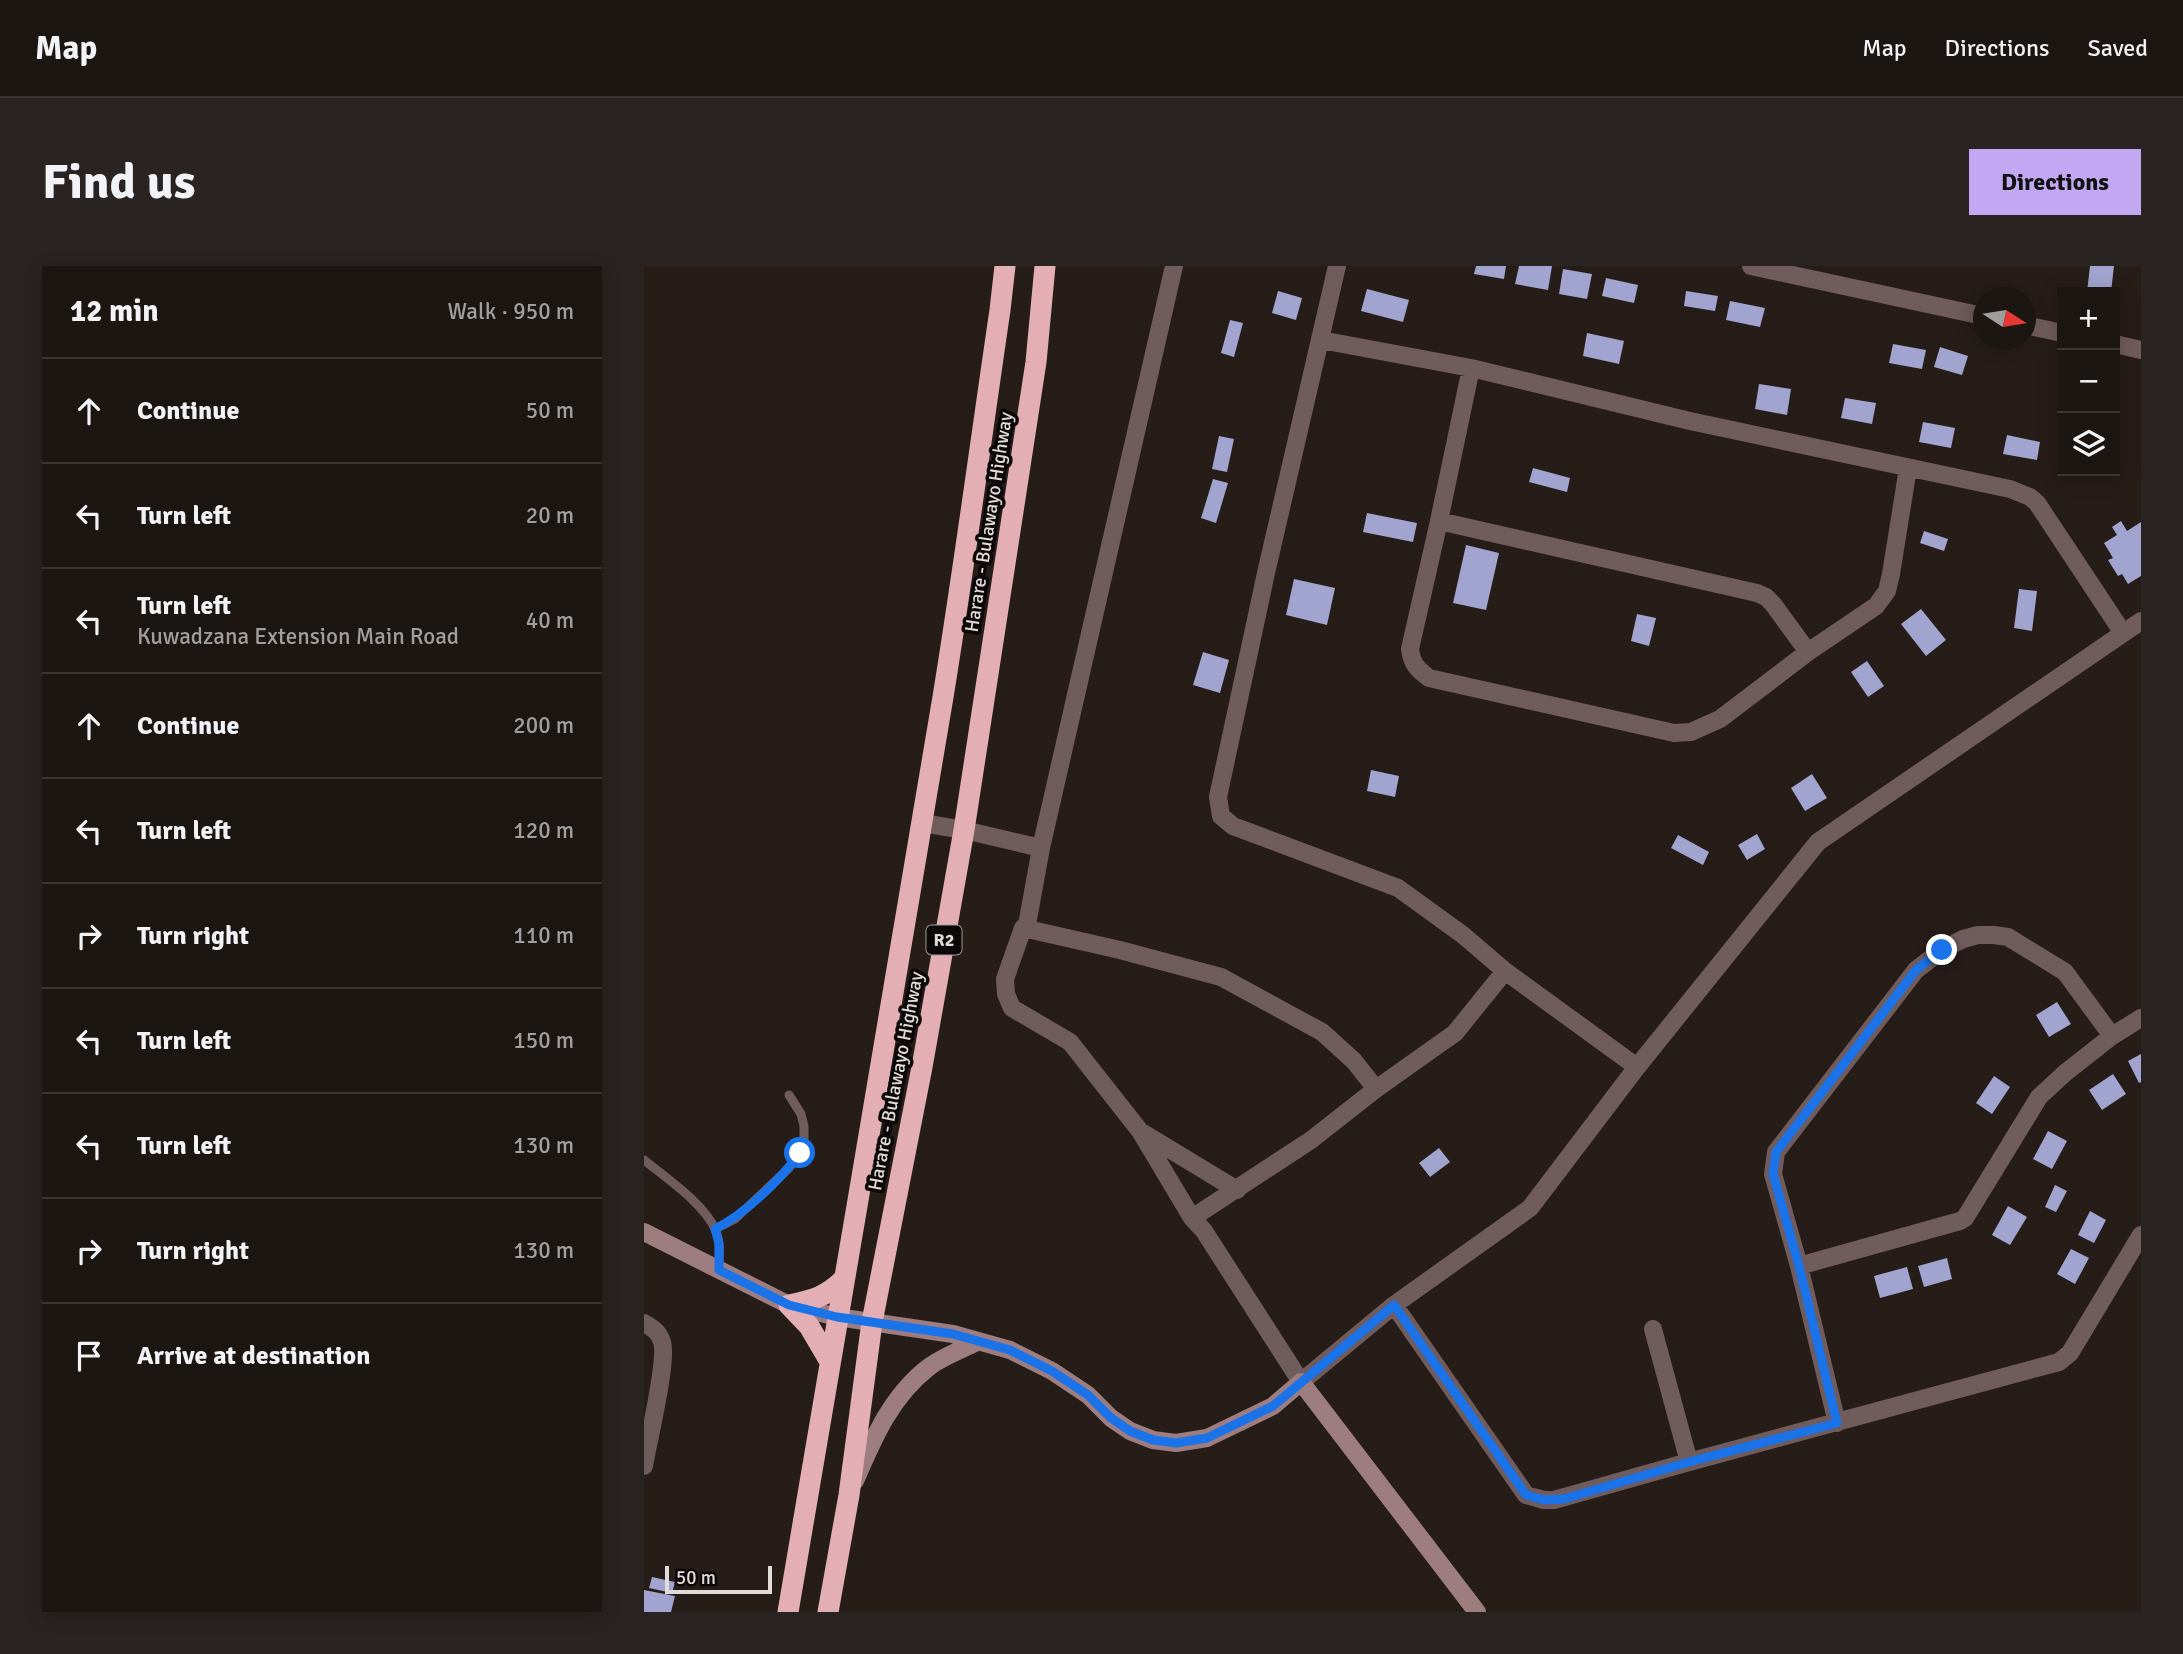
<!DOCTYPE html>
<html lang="en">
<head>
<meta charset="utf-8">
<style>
	body { margin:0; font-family:Signika,sans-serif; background:#292321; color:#f1f3f6 }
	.controls { position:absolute; right:21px; top:21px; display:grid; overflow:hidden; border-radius:0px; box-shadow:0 4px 18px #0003 }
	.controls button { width:63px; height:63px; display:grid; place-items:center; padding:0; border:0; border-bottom:2px solid #3a3533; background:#1c1613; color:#f1f3f6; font:35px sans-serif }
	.compass { position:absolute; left:1329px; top:21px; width:63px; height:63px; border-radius:50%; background:#1c1613; box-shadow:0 4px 18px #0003; rotate:102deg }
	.scale { position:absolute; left:21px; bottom:18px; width:107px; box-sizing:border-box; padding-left:7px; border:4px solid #e1dbd9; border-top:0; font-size:19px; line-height:24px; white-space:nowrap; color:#e1dbd9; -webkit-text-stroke:5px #0c0807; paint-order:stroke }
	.stop { position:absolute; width:21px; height:21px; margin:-16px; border:5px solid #1a73e8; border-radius:50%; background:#fff }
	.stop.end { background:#1a73e8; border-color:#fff; box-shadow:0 2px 7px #0008 }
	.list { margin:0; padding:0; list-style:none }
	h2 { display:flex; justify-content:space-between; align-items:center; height:91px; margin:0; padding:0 28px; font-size:30px }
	h2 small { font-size:23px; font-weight:400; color:#a09fa0 }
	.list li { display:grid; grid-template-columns:46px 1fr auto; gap:21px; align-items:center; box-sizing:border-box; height:105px; padding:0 28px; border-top:2px solid #3a3533 }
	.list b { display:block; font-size:26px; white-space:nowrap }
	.list p { margin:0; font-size:23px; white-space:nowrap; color:#a09fa0 }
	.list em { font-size:23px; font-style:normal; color:#a09fa0 }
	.icon { flex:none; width:38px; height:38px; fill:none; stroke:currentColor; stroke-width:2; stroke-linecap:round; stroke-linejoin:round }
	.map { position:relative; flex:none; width:1497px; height:1346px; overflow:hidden; border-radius:0px }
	header { display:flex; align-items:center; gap:42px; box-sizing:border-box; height:98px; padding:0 35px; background:#1c1613; border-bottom:2px solid #3a3533 }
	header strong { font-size:33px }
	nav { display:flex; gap:38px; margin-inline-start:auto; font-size:24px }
	.intro { display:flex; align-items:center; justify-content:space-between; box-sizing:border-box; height:168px; padding:0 42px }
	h1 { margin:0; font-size:49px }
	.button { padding:18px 32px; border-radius:0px; background:#c2a8f2; color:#111; font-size:24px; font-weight:700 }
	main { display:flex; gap:42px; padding:0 42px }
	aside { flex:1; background:#1c1613; border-radius:0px; box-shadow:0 4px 18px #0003 }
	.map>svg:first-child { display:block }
	.building { fill:#a0a4ce }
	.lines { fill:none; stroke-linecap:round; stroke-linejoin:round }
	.lane { stroke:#705b5d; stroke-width:9 }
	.street { stroke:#705b5d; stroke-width:18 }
	.secondary { stroke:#9e7d80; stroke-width:18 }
	.highway { stroke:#e3afb4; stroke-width:21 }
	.route { stroke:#1a73e8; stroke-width:9 }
	.labels { text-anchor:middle; stroke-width:7; stroke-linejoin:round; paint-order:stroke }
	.shield { fill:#0c0807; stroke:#a19c9a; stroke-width:2 }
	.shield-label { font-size:18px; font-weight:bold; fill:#e1dbd9 }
	.street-label { font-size:19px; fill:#e1dbd9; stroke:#0c0807 }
</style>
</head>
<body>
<header>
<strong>Map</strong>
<nav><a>Map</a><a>Directions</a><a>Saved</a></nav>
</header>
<div class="intro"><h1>Find us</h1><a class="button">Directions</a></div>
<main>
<aside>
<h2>12 min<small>Walk · 950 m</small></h2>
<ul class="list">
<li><svg class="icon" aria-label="ahead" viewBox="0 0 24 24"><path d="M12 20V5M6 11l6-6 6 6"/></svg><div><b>Continue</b></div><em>50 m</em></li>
<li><svg class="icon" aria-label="left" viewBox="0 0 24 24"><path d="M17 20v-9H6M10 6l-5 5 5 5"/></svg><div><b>Turn left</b></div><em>20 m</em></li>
<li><svg class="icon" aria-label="left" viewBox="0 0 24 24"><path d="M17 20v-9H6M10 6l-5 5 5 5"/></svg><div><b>Turn left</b><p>Kuwadzana Extension Main Road</p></div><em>40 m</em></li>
<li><svg class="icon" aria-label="ahead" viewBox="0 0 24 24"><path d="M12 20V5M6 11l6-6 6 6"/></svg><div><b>Continue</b></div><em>200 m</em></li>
<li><svg class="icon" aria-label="left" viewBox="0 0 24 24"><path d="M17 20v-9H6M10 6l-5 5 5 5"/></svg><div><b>Turn left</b></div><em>120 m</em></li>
<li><svg class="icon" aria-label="right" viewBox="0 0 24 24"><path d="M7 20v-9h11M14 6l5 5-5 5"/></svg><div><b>Turn right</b></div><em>110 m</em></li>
<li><svg class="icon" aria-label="left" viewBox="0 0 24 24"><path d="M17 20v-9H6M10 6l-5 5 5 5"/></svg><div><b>Turn left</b></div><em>150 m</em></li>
<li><svg class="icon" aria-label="left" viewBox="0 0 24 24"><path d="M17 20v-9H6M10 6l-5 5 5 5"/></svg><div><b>Turn left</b></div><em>130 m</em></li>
<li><svg class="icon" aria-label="right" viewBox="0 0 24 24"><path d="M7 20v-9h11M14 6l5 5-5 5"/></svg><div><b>Turn right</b></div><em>130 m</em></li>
<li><svg class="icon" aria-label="arrive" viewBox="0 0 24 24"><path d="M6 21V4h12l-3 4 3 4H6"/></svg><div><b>Arrive at destination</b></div></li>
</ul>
</aside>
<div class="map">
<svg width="1497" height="1346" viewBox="0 0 1497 1346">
	<rect width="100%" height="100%" fill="#261d19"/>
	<path class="building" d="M832,0H862L860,13L830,8Z
		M875,0H908L904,24L871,18Z
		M1446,0H1470L1467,26H1443Z
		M919,3L948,8L943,33L915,28Z
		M962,12L994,19L990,37L958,30Z
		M723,23L765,34L759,56L717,45Z
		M634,25L658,32L652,54L628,47Z
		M1042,25L1074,30L1071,45L1040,40Z
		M1086,35L1121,42L1116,61L1082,54Z
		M586,54L599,57L590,91L577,87Z
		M943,67L980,75L975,98L939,90Z
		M1249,78L1282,84L1278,103L1245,97Z
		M1296,81L1324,90L1318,109L1290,101Z
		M1115,118L1147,123L1143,149L1111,143Z
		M1201,132L1232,137L1228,158L1197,152Z
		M1279,156L1311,162L1307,182L1275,176Z
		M1363,169L1396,176L1393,194L1359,188Z
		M575,170L590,173L583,206L568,203Z
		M889,202L926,212L923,226L885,216Z
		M569,213L584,217L572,257L557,252Z
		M723,247L773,257L769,276L719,266Z
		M1477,255L1483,265L1497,256V310L1484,318L1478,308L1474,310L1464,294L1469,292L1460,277L1473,269L1468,261Z
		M1280,265L1304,273L1300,285L1276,277Z
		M822,279L855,287L842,344L809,337Z
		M650,313L691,322L683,359L642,349Z
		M1375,323L1393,325L1388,365L1370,362Z
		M1277,343L1302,374L1282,390L1257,358Z
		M993,348L1012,352L1005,380L987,375Z
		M559,386L585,394L576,427L549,419Z
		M1223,395L1240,420L1224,431L1207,406Z
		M727,504L755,510L751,531L723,525Z
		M1168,508L1183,532L1161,545L1147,522Z
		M1113,568L1121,583L1103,594L1094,579Z
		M1034,569L1065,586L1059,599L1027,582Z
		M1413,736L1427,758L1405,771L1392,749Z
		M1497,788V816L1495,817L1484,795Z
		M1469,808L1482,828L1458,844L1445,824Z
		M1350,810L1366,821L1348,848L1332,837Z
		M1404,865L1423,875L1408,903L1389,893Z
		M795,882L806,896L786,911L775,897Z
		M1411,919L1423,925L1412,946L1401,941Z
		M1364,940L1383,951L1366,979L1348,969Z
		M1446,945L1462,954L1450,977L1434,969Z
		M1427,983L1445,992L1431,1018L1413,1008Z
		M1303,992L1308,1013L1280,1021L1274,1000Z
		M1263,1001L1269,1023L1236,1032L1230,1010Z
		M8,1311L31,1316L28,1327L5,1322Z
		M0,1324L31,1330L27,1346H0Z"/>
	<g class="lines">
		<path class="lane" d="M0,894C22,912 61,938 72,965C77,977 75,991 75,1004
			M71,963L91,953L145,902L156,887L160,876V860L157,848L145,829"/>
		<path class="street" d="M530,0L397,582L383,659L379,662L361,713L362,728L368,742L426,776L496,865L548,952L560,965L657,1116L750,1039L886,942L993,801L1174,576L1497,355
			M693,0L622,307L574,531L577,550L589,560L754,622L819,669L861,705L993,801
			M1107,0L1339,50
			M1381,59L1418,67
			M677,74L827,102L1046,155L1366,223L1386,231L1393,237L1479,367
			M1471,78L1497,84
			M827,102L795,255L766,383C768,398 773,403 785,412L1030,467L1047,466L1076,453L1164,386L1232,340L1243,325L1247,308L1264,202
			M795,255L1113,327L1122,331L1129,338L1164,386
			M278,557L320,564L397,582
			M379,662L476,684L577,711L678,766L710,795L732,823
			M499,867L593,924
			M548,952L667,874L732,823L811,767L861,705
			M1155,1000L1316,955L1321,952L1395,831L1421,807L1468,770L1497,752
			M750,1039L882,1229L900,1234H910L1045,1196L1415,1096L1426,1087L1497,969
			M0,1057C9,1062 15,1066 18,1076C24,1094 4,1176 0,1200
			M1009,1063L1045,1196
			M1193,1157L1155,1000L1129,908L1132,886L1272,704L1298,684L1319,673L1334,669H1350L1364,671L1421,706L1468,770"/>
		<path class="secondary" d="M0,966L145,1039L193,1051L309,1068L366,1084L408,1105L444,1129L467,1152L486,1165L509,1174L532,1177L563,1172L629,1140L657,1116L833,1346
			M211,1215C229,1173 247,1130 285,1101C298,1091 317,1084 333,1076"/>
		<path class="highway" d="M145,1039L165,1060L185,1094
			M145,1039C169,1034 182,1031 200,1013
			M144,1346C194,1041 250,736 299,431C320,302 337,173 356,44L361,0
			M184,1346L205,1229L228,1056L278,801L320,564L392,96L401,0"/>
	</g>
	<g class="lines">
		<path class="route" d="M156,887C136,914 101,948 71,963L75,977V1004L145,1039L193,1051L309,1068L366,1084L408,1105L444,1129L467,1152L486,1165L509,1174L532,1177L563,1172L629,1140L750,1039L882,1229L900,1234L920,1233L1045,1196L1193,1157L1155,1000L1129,908L1132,886L1272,704L1298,684"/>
	</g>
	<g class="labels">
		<rect class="shield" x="282.5" y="659.5" width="35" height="29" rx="5"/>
		<g class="shield-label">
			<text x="300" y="680">R2</text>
		</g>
		<g class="street-label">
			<text transform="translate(344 256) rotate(-81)" y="7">Harare - Bulawayo Highway</text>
			<text transform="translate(251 815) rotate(-79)" y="7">Harare - Bulawayo Highway</text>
		</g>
	</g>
</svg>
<div class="controls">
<button>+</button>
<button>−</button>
<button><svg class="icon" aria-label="layers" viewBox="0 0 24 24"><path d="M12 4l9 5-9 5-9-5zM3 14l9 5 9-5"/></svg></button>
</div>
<svg class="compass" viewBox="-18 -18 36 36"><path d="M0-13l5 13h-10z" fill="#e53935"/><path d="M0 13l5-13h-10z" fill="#a09fa0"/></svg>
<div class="scale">50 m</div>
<div class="stop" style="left:156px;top:887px"></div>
<div class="stop end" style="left:1298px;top:684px"></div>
</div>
</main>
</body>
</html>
